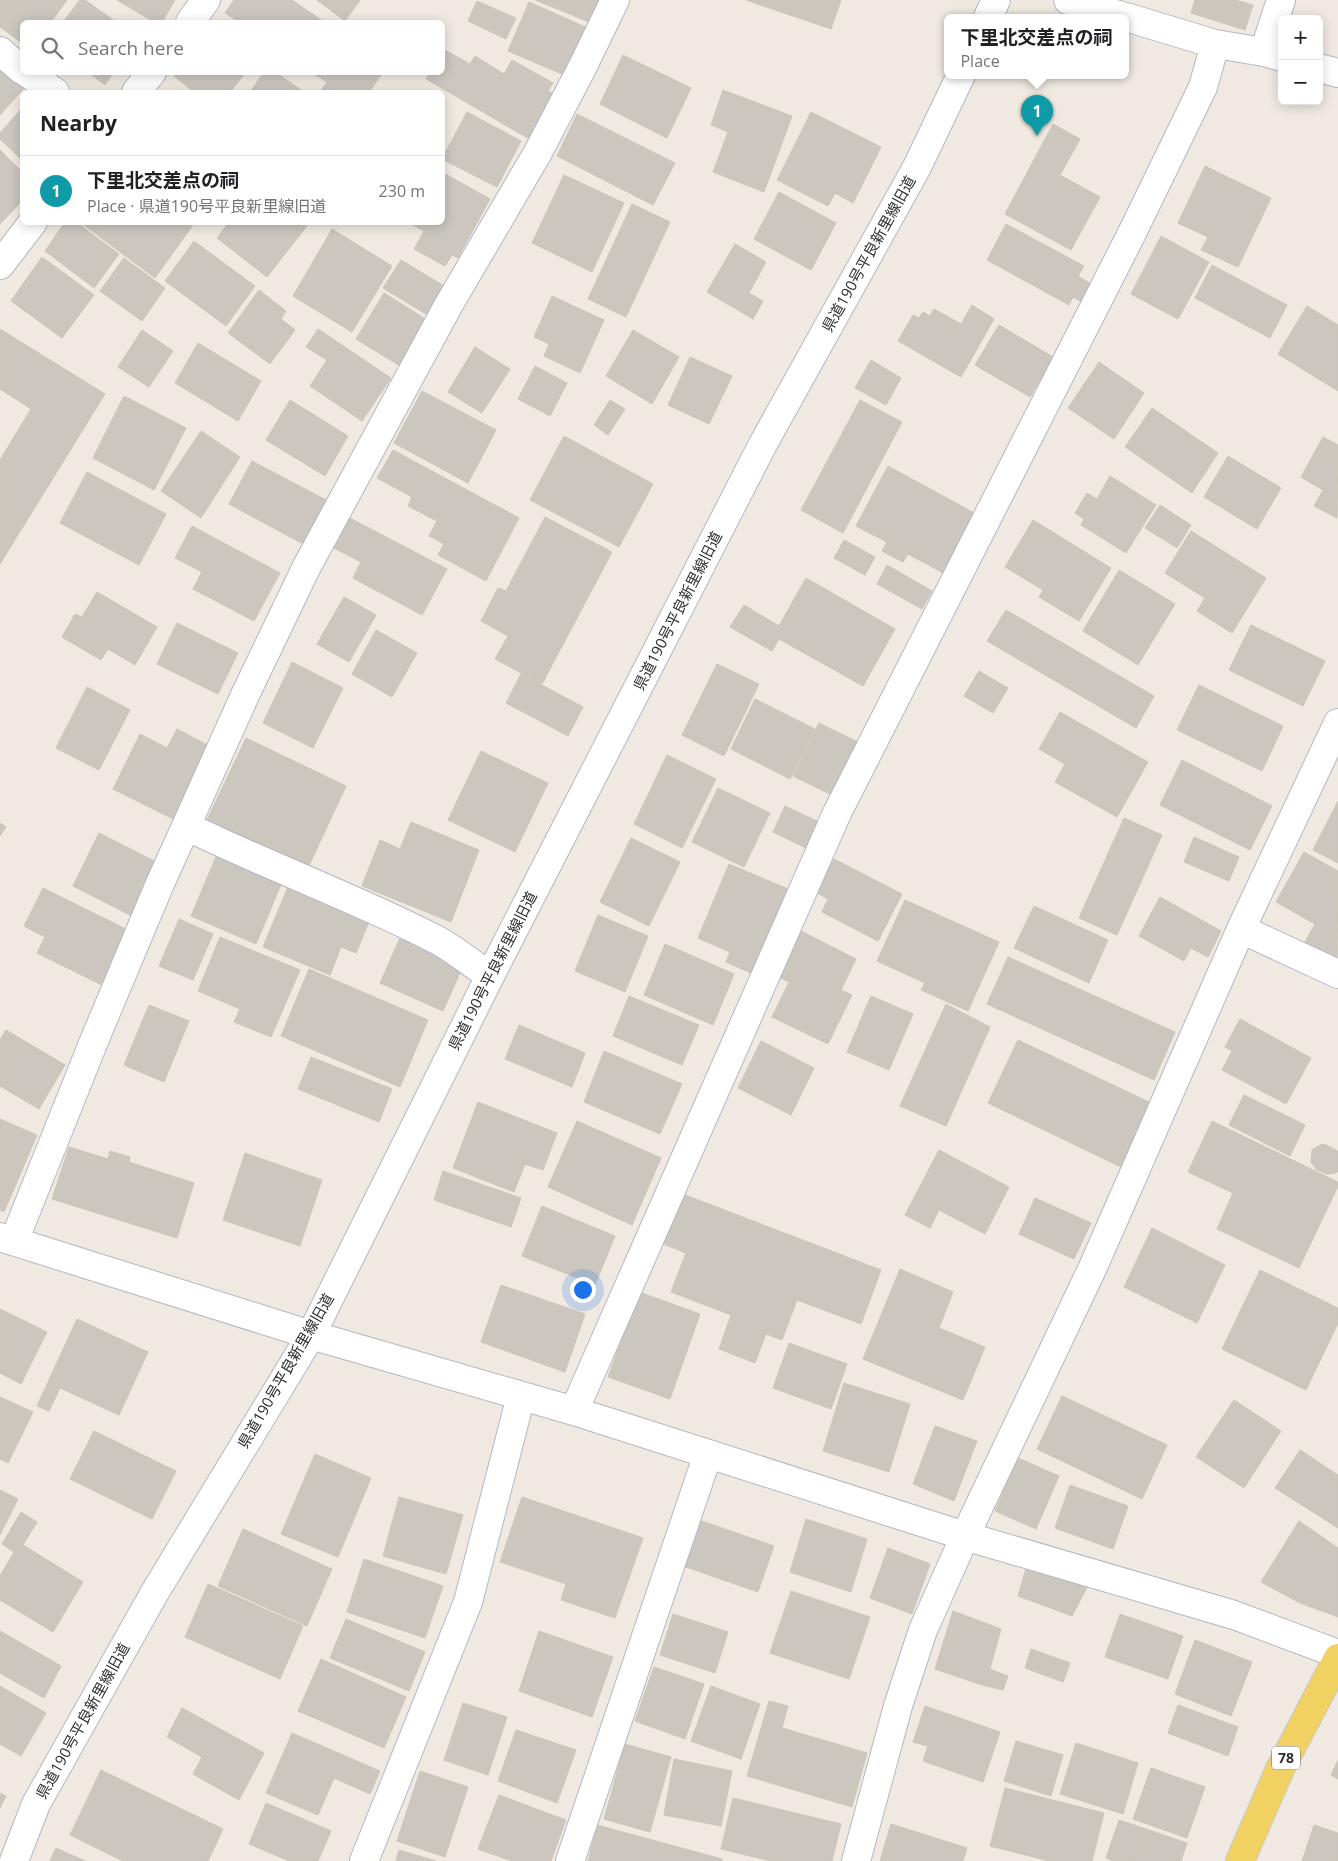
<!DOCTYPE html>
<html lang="en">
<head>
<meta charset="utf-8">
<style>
	body { margin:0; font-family:"Open Sans","Noto Sans JP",sans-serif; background:#f2f2f2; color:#202124 }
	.controls { position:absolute; right:15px; top:15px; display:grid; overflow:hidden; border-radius:8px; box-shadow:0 2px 12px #0003 }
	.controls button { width:45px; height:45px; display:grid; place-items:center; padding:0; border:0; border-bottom:1px solid #e0e0e0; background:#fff; color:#202124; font:25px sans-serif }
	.you { position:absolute; left:582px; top:1289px; width:18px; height:18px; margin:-12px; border:4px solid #fff; border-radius:50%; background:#1a73e8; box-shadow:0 0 0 8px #1a73e833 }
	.badge { display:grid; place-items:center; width:32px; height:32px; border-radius:50%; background:#b45309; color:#fff; font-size:16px; font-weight:700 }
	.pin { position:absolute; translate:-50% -41px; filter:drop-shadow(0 1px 2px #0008) }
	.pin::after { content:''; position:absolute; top:26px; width:18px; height:15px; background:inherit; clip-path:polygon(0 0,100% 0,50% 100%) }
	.popup { position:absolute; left:944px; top:14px; width:185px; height:65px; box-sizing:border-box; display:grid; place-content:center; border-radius:8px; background:#fff; filter:drop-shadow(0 1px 4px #0005); font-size:16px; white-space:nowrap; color:#757577 }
	.popup b { font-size:19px; color:#202124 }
	.popup::after { content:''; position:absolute; left:50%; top:100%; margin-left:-10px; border:10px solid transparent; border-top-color:#fff }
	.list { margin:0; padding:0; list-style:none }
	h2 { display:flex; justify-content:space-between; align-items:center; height:65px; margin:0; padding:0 20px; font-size:21px }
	h2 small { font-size:16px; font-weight:400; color:#757577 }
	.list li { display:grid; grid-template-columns:32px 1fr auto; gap:15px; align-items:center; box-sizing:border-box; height:70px; padding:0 20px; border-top:1px solid #e0e0e0 }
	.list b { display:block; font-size:19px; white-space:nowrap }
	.list p { margin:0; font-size:16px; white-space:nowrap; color:#757577 }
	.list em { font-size:16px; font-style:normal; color:#757577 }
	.icon { flex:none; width:28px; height:28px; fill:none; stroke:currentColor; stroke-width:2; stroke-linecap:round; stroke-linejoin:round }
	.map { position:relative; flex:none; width:1338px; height:1861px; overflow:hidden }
	.search { position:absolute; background:#fff; box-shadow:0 2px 12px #0003; left:20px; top:20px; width:425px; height:55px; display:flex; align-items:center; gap:12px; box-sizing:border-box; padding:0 18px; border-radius:8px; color:#757577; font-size:19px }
	.panel { position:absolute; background:#fff; box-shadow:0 2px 12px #0003; left:20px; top:90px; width:425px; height:135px; border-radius:8px }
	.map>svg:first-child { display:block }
	.building { fill:#cbc7bf; stroke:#cbc5ba }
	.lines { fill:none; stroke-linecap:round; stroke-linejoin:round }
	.minor-casing { stroke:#b4b7c1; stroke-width:30 }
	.tertiary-casing { stroke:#b4b7c1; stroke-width:30 }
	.secondary-casing { stroke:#b4b7c1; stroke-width:30 }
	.primary-casing { stroke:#c9c9c9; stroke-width:30 }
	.minor { stroke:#fff; stroke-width:28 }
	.tertiary { stroke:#fff; stroke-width:28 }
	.secondary { stroke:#fff; stroke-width:28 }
	.primary { stroke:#f2d163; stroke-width:28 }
	.labels { text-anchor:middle; stroke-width:4.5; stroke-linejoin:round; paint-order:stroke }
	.shield { fill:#fff; stroke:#6d6d6d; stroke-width:1 }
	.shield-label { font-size:14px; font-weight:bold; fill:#2e2e2e }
	.street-label { font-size:15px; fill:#2e2e2e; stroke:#fff }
</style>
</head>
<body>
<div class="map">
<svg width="1338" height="1861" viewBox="0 0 1338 1861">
	<rect width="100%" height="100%" fill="#efe9e1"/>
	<path class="building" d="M0,0H67L51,22H22V43L0,27Z
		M80,0H85L116,22H63Z
		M117,0H175L162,22H154Z
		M234,0H292L324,22H239L225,13Z
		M317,0H360L345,21Z
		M535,0H604L594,24Z
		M746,0H841L831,29Z
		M1195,0H1236L1253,5L1245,30L1191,13Z
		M477,1L516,18L506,39L468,21Z
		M529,2L592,30L571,78L508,51Z
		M443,49L470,64L475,56L504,74L512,60L553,83L548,91L556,96L531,140L426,79L430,72H442Z
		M623,55L691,88L667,138L600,104Z
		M0,63L26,86L0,115Z
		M88,72H114L105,85Z
		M177,72H246L230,92H194L174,76Z
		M264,72H275L304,92H250Z
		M315,72H383L369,92H320L327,82L314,74Z
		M723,90L792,116L764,192L713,172L728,132L711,125Z
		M22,108V160L0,139V133Z
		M467,112L521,141L497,187L442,159Z
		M811,112L881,147L853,203L835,193L828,206L777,180Z
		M577,114L675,163L653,205L557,156Z
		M1053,124L1080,139L1060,175L1100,197L1071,250L1005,214Z
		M0,150L22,172V201L0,224Z
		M1205,166L1271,198L1238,267L1201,250L1208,237L1178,223Z
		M442,172L490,199L458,258L452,255L445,266L414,249L424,231L408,222H442Z
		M564,175L624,203L592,272L532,243Z
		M779,192L836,223L811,270L754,239Z
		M632,204L670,222L626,317L588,299Z
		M65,222H76L119,254L94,288L45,251Z
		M80,222H195L155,278Z
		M229,222H310L267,277L217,238Z
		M1006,224L1084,266L1078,276L1096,287L1087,305L1073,297L1069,305L987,260Z
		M332,229L392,266L352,332L293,296Z
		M1161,236L1209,262L1178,319L1131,294Z
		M194,241L255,286L226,326L165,281Z
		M735,244L766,262L749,293L763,301L753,319L707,292Z
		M42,257L94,295L62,338L11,301Z
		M124,258L165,288L142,321L100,291Z
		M401,260L449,289L431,317L383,288Z
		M1212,265L1287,305L1270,338L1195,298Z
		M259,290L286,311L281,319L295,330L270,364L228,333Z
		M384,293L427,320L400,366L356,339Z
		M552,296L604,320L580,373L544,356L549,344L534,337Z
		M972,305L994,319L961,377L898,341L913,315L919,318L923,312L930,316L934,309L961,324Z
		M1307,306L1338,325V391L1278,354Z
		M999,325L1053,357L1030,397L975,365Z
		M0,329L105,394L0,564V460L31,409L0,389Z
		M318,329L391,378L362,421L310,386L327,360L306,347Z
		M142,330L173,351L149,387L118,367Z
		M633,330L679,357L652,404L606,376Z
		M198,343L261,381L238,421L175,383Z
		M475,347L510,369L482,413L448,392Z
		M690,357L732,376L709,424L668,405Z
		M871,360L901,378L886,405L855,388Z
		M1099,362L1144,393L1114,439L1068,408Z
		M535,366L567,383L550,416L518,399Z
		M422,391L496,430L468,483L394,443Z
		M124,396L186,428L154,490L93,458Z
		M290,400L348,436L325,476L266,440Z
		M610,400L625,409L608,435L594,425Z
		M860,400L902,422L843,533L801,510Z
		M1152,408L1218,453L1192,493L1125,447Z
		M201,431L240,457L201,518L161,491Z
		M564,436L653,484L619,547L530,500Z
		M1323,437L1338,445L1337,518L1314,506L1323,490L1301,477Z
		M393,450L519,518L486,581L438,555L444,544L429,536L437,521L408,506L412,497L377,478Z
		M1228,456L1281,488L1257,529L1204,497Z
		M252,461L328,501L305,545L229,504Z
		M888,466L978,515L947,575L908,554L903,562L882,551L887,542L856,526Z
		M87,472L166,514L139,565L60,523Z
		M1110,476L1156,505L1126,553L1081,525L1084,519L1075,513L1087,493L1097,499Z
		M1160,505L1191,525L1177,548L1145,528Z
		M348,517L447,569L422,615L353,578L361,562L332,547Z
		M545,517L612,552L542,684L495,659L508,636L481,621L498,588L506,591Z
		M1033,520L1111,568L1079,621L1039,597L1043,590L1005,567Z
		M192,526L280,573L254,621L193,589L202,572L175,558Z
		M1191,531L1266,578L1232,633L1197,611L1205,598L1165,573Z
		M844,540L875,557L865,575L834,558Z
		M887,565L932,591L922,609L877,584Z
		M1119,570L1175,604L1138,665L1083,631Z
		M806,578L895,629L863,686L779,639L772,651L730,627L744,605L779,626Z
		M97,592L157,627L135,665L108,649L101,660L62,637L75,614L82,617Z
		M344,597L376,615L349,662L317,644Z
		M1006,610L1154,696L1136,728L987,641Z
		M177,623L238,653L218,694L157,664Z
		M1251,625L1325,661L1303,706L1229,670Z
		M376,630L417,653L392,697L352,674Z
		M292,662L343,688L313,748L263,723Z
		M717,664L759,684L724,756L682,735Z
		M979,671L1008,688L993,713L964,696Z
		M521,674L583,707L568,736L506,703Z
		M1199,685L1283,726L1262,771L1177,730Z
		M87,687L130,710L99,770L56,748Z
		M755,699L815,729L790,779L731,749Z
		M1060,712L1148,762L1117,817L1055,782L1065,764L1039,749Z
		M819,723L862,744L836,797L793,776Z
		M177,729L211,747L175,820L113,789L140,734L167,748Z
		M246,738L346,786L307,870L206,822Z
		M481,751L548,783L515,852L448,820Z
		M667,755L716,779L682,848L634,824Z
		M1182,760L1272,806L1250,850L1160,805Z
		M718,788L770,813L744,867L692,842Z
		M1338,801V863L1313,850Z
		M785,806L819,822L806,848L773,832Z
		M1124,818L1162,835L1117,935L1079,918Z
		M411,822L479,850L451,922L362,886L380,840L400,849Z
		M0,823L6,827L0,836Z
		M99,833L158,863L132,916L73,886Z
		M1194,837L1239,857L1229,881L1184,862Z
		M631,838L680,862L649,926L600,902Z
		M218,852L283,880L256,944L191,916Z
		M1304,852L1338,871L1337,960L1305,942L1315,924L1276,902Z
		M834,859L902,894L878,941L822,912L828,899L817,893Z
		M729,864L788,889L753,974L726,962L730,952L698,938Z
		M290,882L371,917L356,953L341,947L330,975L263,947Z
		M43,888L130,931L102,985L37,953L45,937L24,926Z
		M1160,897L1221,931L1208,957L1191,948L1184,961L1139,936Z
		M905,900L999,942L968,1011L921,990L925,983L877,961Z
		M1034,906L1108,940L1089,983L1014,948Z
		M598,915L648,936L625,992L575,971Z
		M179,919L213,934L193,980L159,966Z
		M799,930L856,959L841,990L852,995L828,1044L772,1017L789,982L777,976Z
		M220,937L300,970L271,1037L234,1022L240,1009L198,991Z
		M400,938L463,966L443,1011L380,983Z
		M665,944L734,974L713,1025L644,995Z
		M1008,957L1175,1032L1154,1080L987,1004Z
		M309,969L428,1020L400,1087L281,1036Z
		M629,996L699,1025L682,1065L613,1036Z
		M871,996L913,1014L889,1070L847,1052Z
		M946,1004L990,1027L946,1126L900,1106Z
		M149,1005L189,1021L164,1082L124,1065Z
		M1240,1019L1311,1058L1286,1104L1222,1070L1232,1051L1225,1047Z
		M519,1025L585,1053L572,1087L505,1059Z
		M6,1030L65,1065L39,1109L0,1086V1040Z
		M1018,1040L1151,1103L1121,1167L988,1103Z
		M761,1041L814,1068L791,1115L738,1088Z
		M604,1051L682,1084L660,1134L584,1102Z
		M311,1057L392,1089L379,1122L298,1089Z
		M1244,1095L1305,1125L1290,1156L1229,1125Z
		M478,1102L557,1133L543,1170L525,1164L514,1192L453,1168Z
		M0,1119L37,1135L4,1212L0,1210Z
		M577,1121L661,1158L632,1225L548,1187Z
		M1212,1121L1338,1182V1186L1299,1268L1217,1229L1233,1193L1188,1172Z
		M1324,1144L1338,1151V1171L1336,1173L1327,1174L1317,1170L1311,1162L1312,1150L1320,1145Z
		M69,1147L108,1159L110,1151L130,1157L129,1162L194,1183L177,1238L52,1199Z
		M939,1150L1009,1187L985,1234L939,1210L930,1228L905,1215Z
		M245,1153L322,1180L300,1246L223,1220Z
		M443,1171L521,1198L511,1227L434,1200Z
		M680,1193L881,1270L861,1324L797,1300L782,1340L766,1334L755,1363L719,1349L731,1315L671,1292L686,1253L661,1243Z
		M1035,1198L1091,1223L1074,1259L1019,1234Z
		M542,1206L615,1236L595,1285L522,1256Z
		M1152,1228L1225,1265L1197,1323L1124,1287Z
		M900,1269L953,1292L939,1328L985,1347L963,1400L863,1359Z
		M1260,1270L1338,1308V1323L1306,1390L1222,1349Z
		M501,1285L585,1314L565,1372L481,1342Z
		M639,1292L700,1314L670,1399L608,1377Z
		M0,1309L47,1332L21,1384L0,1373Z
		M77,1319L148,1352L119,1415L60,1388L49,1411L37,1406Z
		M789,1343L847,1364L831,1409L773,1388Z
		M844,1383L910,1404L889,1472L823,1451Z
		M1062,1396L1167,1445L1142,1499L1037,1449Z
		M0,1397L33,1412L8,1463L0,1459Z
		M1234,1400L1281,1431L1244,1488L1196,1457Z
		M935,1426L977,1441L954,1501L913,1484Z
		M94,1431L176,1471L152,1519L70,1479Z
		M1300,1450L1338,1475V1528L1275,1488Z
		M315,1454L371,1478L338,1557L281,1534Z
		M1018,1458L1059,1476L1036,1529L995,1511Z
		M1070,1485L1128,1506L1113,1549L1055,1528Z
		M0,1490L18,1499L0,1535Z
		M399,1497L463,1515L446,1574L383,1556Z
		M522,1497L643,1538L615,1618L561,1600L566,1584L500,1562Z
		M21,1512L37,1522L23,1545L83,1582L53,1632L0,1600V1576L14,1552L2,1544Z
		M806,1519L867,1539L851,1592L790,1572Z
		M699,1520L774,1546L758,1592L683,1566Z
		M1299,1521L1338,1548V1617L1300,1603L1261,1582Z
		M243,1529L332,1569L307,1626L218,1586Z
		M888,1548L930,1564L912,1614L870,1598Z
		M1030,1555L1093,1576L1072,1616L1018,1596Z
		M364,1559L443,1586L425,1638L347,1612Z
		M208,1584L303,1626L280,1679L185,1637Z
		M791,1591L870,1617L849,1679L770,1653Z
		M953,1611L1001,1629L990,1669L1008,1676L1003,1690L979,1684L935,1669Z
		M673,1614L728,1632L715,1673L660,1655Z
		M1120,1614L1183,1636L1168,1679L1105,1657Z
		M346,1619L425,1652L409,1691L330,1658Z
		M0,1631L61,1666L44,1698L0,1673Z
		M539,1631L613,1657L592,1717L519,1691Z
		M1195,1640L1252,1662L1231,1716L1175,1694Z
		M1031,1649L1070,1663L1063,1682L1025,1668Z
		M321,1659L406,1697L384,1748L298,1711Z
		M654,1667L704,1684L685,1739L635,1721Z
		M0,1686L46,1713L21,1756L0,1744Z
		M711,1686L760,1704L741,1759L691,1741Z
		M769,1701L788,1706L782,1728L867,1753L852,1807L747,1776Z
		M463,1703L507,1717L488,1775L444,1760Z
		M1178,1705L1238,1727L1228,1756L1168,1733Z
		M925,1706L1000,1732L983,1782L923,1761L928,1746L913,1742Z
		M182,1708L264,1753L239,1800L193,1774L202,1757L167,1737Z
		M516,1730L576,1750L557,1803L498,1781Z
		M292,1733L380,1771L370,1794L334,1778L318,1815L266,1793Z
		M1016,1741L1063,1755L1051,1796L1004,1781Z
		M1076,1743L1138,1763L1123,1814L1060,1794Z
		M625,1744L671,1757L650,1832L604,1819Z
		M674,1759L732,1771L721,1826L664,1815Z
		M1338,1760V1779L1331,1775Z
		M1151,1768L1205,1787L1187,1838L1133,1819Z
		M101,1770L223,1829L208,1861H123L70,1835Z
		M420,1771L468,1787L445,1857L397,1841Z
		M1005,1788L1104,1813L1092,1861H1049L990,1846Z
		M0,1793L6,1796L0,1808Z
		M499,1795L566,1820L551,1861H512L478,1849Z
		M733,1798L841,1824L832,1861H771L721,1849Z
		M266,1803L331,1831L318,1861H289L249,1844Z
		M1119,1820L1143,1828L1132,1861H1113L1106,1858Z
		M891,1824L967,1848L963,1861H880Z
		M597,1825L722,1859V1861H588Z
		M1314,1825L1338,1833V1861H1302Z
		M1143,1828L1187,1843L1181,1861H1132Z
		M56,1848L85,1861H50Z
		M399,1850L436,1861H396Z"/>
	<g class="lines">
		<defs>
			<path id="minor" d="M190,22L206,0
				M0,51L22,70
				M1264,52L1281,0
				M26,72L55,92
				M136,92L152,72
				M0,265L33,222
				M186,826C269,867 357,898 439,941C457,951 473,965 490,976
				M1241,929L1338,974
				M14,1241L94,1041L159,886L246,693L306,568L448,306L537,154L582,68L615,0
				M574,1411L837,813L1132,233L1203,87L1215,44
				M364,1861L468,1602L521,1396
				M570,1861L708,1454
				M856,1861L898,1706L923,1630L965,1536L1093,1267L1241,929L1338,723"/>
			<path id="tertiary" d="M988,17L996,0
				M0,1237L311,1335L574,1411L965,1536L1234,1615L1338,1654
				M14,1861L36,1804L155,1592L311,1335L490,976L763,444L917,167L961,75"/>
			<path id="secondary" d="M1068,0L1125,17
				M1126,17L1215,44L1264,52L1282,57
				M1319,68L1338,73"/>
			<path id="primary" d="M1240,1861L1280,1769L1338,1658"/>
		</defs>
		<use href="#minor" class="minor-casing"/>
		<use href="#tertiary" class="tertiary-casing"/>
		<use href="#secondary" class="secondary-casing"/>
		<use href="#primary" class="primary-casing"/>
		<use href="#minor" class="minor"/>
		<use href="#tertiary" class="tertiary"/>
		<use href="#secondary" class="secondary"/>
		<use href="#primary" class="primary"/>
	</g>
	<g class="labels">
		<rect class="shield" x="1272" y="1746.5" width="28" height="23" rx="4"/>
		<g class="shield-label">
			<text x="1286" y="1763">78</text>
		</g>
		<g class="street-label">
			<text transform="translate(869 254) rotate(-61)" y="5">県道190号平良新里線旧道</text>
			<text transform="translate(678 611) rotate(-63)" y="5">県道190号平良新里線旧道</text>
			<text transform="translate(493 971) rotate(-63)" y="5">県道190号平良新里線旧道</text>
			<text transform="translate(286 1371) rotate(-60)" y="5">県道190号平良新里線旧道</text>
			<text transform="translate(83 1721) rotate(-61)" y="5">県道190号平良新里線旧道</text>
		</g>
	</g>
</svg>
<div class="controls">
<button>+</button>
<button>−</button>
</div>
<div class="you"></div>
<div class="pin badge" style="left:1037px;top:136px;background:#0f9aa8">1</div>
<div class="popup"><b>下里北交差点の祠</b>Place</div>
<div class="search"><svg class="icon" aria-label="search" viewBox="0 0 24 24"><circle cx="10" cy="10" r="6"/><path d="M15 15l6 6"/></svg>Search here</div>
<section class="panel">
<h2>Nearby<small></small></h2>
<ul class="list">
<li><span class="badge" style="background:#0f9aa8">1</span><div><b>下里北交差点の祠</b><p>Place · 県道190号平良新里線旧道</p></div><em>230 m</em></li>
</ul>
</section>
</div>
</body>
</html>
